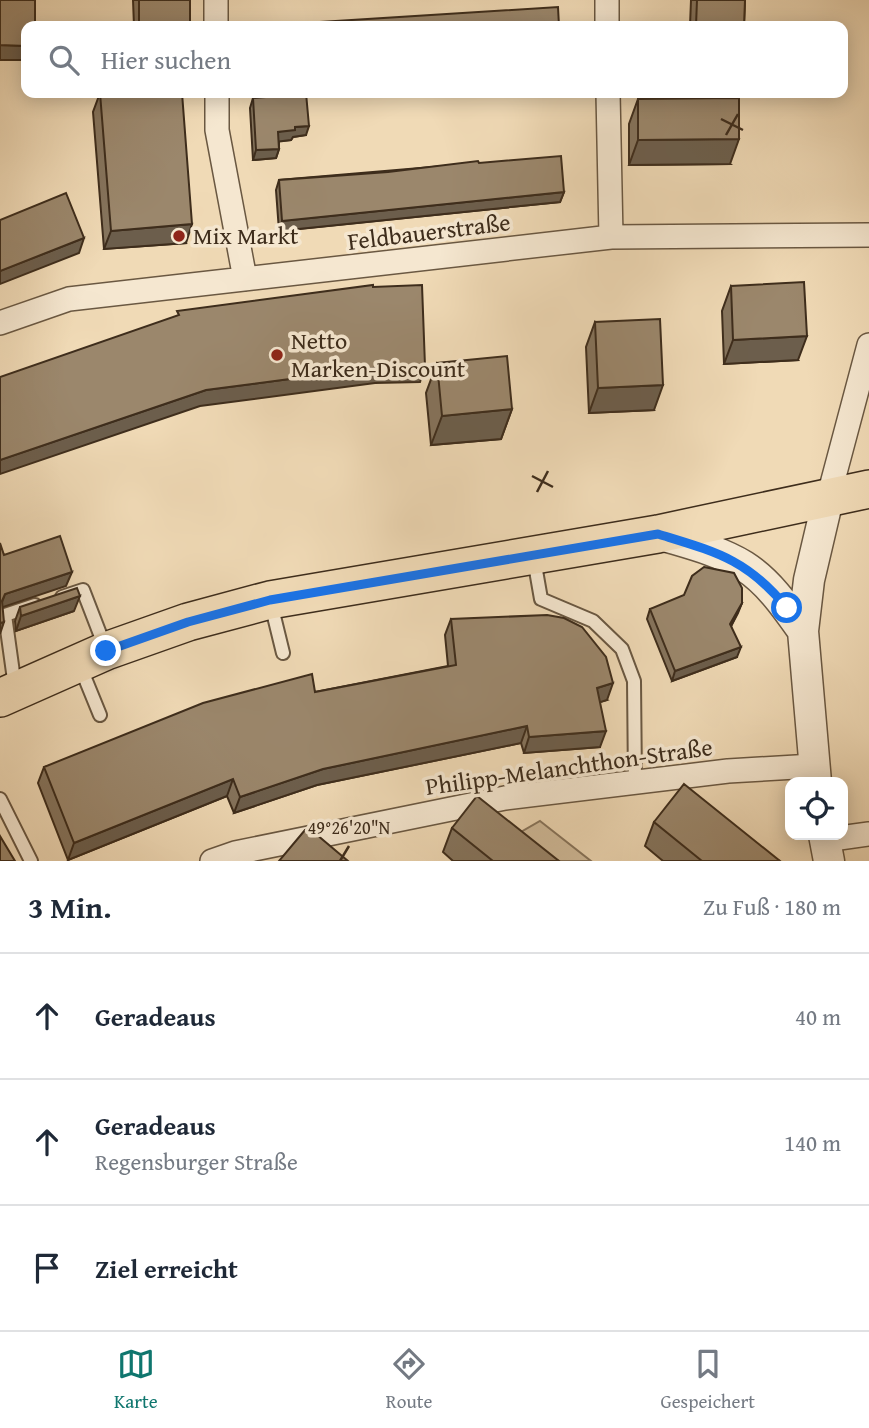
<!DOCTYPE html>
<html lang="de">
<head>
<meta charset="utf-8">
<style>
	body { margin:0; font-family:"Gentium Book Plus",serif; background:#f6f6f7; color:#1f2937 }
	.controls { position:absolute; right:21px; bottom:21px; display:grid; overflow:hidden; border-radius:14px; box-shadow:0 4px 18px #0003 }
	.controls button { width:63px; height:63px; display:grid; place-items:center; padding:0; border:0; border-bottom:2px solid #e0e1e3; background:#fff; color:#1f2937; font:35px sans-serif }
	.stop { position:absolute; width:21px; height:21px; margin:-16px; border:5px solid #1a73e8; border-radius:50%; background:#fff }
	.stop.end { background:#1a73e8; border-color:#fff; box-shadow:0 2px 7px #0008 }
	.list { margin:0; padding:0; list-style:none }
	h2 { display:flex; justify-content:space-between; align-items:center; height:91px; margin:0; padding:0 28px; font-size:30px }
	h2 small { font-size:23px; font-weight:400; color:#747a83 }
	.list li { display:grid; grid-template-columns:46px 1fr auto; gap:21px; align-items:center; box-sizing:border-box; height:126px; padding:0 28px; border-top:2px solid #e0e1e3 }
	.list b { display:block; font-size:26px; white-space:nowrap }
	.list p { margin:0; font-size:23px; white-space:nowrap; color:#747a83 }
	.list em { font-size:23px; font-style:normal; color:#747a83 }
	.icon { flex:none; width:38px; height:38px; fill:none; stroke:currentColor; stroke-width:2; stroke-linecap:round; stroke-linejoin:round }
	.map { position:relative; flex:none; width:869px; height:861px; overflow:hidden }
	.search { position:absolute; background:#fff; box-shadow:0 4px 18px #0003; left:21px; right:21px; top:21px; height:77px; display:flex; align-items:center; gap:18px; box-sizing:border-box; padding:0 24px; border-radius:14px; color:#747a83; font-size:26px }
	.sheet { height:469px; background:#fff }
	nav { display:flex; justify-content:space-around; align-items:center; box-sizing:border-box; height:98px; border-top:2px solid #e0e1e3; background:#fff; font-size:19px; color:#747a83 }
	nav a { display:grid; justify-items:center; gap:4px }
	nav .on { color:#0f766e }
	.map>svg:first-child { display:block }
	.green { fill:#d2bd9c; stroke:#88755c; stroke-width:2 }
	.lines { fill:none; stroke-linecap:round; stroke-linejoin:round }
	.service-casing { stroke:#6a5842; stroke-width:16 }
	.minor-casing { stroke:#6a5842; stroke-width:26 }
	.tertiary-casing { stroke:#6a5842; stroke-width:33 }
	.primary-casing { stroke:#3e2d1c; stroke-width:40 }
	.service { stroke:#f5e7d0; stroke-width:12 }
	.minor { stroke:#f5e7d0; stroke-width:23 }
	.tertiary { stroke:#f5e7d0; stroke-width:30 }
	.primary { stroke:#f0dab6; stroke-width:37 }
	.wall { fill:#85745d; stroke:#3e2d1c; stroke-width:2 }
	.shaded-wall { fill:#6c5e4c; stroke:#3e2d1c; stroke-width:2 }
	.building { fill:#9b876c; stroke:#3e2d1c; stroke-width:2 }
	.route { stroke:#1a73e8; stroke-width:9 }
	.ticks { fill:none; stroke:#3e2d1c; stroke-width:2.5 }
	.poi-dot { fill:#8f2418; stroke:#f5e7d0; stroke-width:2.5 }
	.labels { text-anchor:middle; stroke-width:7; stroke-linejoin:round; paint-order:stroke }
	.street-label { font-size:24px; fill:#3e2d1c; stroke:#f5e7d0 }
	.poi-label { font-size:24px; fill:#3e2d1c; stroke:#f5e7d0; text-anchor:start }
	.ticks-label { font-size:18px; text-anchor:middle; fill:#3e2d1c; stroke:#f5e7d0; stroke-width:7; stroke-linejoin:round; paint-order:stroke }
</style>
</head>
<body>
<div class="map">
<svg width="869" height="861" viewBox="0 0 869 861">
	<rect width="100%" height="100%" fill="#f0dab6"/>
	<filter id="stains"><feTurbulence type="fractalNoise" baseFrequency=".00286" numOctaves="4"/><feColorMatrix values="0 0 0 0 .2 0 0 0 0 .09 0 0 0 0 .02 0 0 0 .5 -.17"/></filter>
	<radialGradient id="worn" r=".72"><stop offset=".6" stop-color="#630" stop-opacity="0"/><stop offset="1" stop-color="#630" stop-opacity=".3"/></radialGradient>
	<path class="green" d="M540,821L591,861H542L514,836Z"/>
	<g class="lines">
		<defs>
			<path id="service" d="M534,559L541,599L593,621L622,649L634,681L635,782
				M62,597L83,590L105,647
				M271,604L283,653
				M80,666L100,715
				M15,687L5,615L35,605
				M0,799L31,861"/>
			<path id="minor" d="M216,0V26
				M607,0V26
				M217,93V130L245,279
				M608,93L611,237
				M0,323L69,299L611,237L869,235
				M828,499L869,345
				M825,840L869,834
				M212,861L235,853L505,798L728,771L813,766"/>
			<path id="tertiary" d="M658,534C687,543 718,550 744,566C769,582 786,607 803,631
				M816,782L803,631L809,580L828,499
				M824,835L829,861"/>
			<path id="primary" d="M0,698L106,651L188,622L270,600L658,534L869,489"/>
		</defs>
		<use href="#service" class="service-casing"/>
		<use href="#minor" class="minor-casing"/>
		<use href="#tertiary" class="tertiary-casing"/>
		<use href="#primary" class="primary-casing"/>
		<use href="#service" class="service"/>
		<use href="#minor" class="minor"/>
		<use href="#tertiary" class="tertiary"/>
		<use href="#primary" class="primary"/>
	</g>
	<path class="wall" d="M133,0H190V26H134Z
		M691,0H745L744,26H690Z
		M100,93L186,243L104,249L93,112Z
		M272,93H306V135L293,137L291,140L279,141V149L276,158L253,160L250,108L253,98L273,97Z
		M638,99L730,164L629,165V124Z
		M479,163L564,192L560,202L279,231L276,190L279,180Z
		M731,286L798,360L724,364L722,311Z
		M595,322L654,410L589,413L586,347Z
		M437,363L512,409L501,439L431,445L426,393Z
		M742,603L731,626L737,657L672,681L647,619L650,609Z
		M20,607L74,611L16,631L15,621Z
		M451,619L607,700L600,702V747L524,753L521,743L317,785L234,813L227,796L68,860L38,783L44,767L315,692L448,666L445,635Z
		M654,822L780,861H663L645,846Z
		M452,828L559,861H453L443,852Z"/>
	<path class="shaded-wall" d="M0,45L26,46V60H0Z
		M309,126L306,135L293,137L291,140L275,142L278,132L295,127Z
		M739,139L730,164L629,165L638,140Z
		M279,149L276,158L253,160L256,150Z
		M564,192L560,202L279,231L282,221Z
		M192,224L186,243L104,249L111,231Z
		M84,238L79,253L0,284V271Z
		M807,336L798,360L724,364L733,340Z
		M425,366L420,382L375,383L200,406L0,474V460L206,390L380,367Z
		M663,385L654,410L589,413L598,388Z
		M512,409L501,439L431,445L442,416Z
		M72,572L66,586L0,608L5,594Z
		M80,596L74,611L16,631L21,616Z
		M742,603L738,613L727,634L730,624Z
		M4,622L0,634V623Z
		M741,647L737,657L672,681L675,671Z
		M613,683L607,700L591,705L597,688Z
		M527,726L521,743L317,785L234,813L240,797L323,769Z
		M606,731L600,747L524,753L529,737Z
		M233,779L227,796L68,860L74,843Z"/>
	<path class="building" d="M0,0H35V26H26V46L0,45Z
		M139,0H190V26H139Z
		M697,0H745L744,26H696Z
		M558,7L559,26H273V25Z
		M100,93H182L192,224L111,231Z
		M277,93H306L309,126L295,127V130L278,132L279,149L256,150L253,98L277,96Z
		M739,98V139L638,140V99Z
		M561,156L564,192L282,221L279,180L388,172L478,161L479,163Z
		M66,193L84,238L0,271V220Z
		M804,282L807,336L733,340L731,286Z
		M373,285V287L422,285L425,366L380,367L206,390L0,460V377L179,315L177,311Z
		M660,319L663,385L598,388L595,322Z
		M507,356L512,409L442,416L437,363Z
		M60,536L72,572L5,594L2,601L4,622L0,623V543L4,555Z
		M704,567L734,573L742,588V603L730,624L741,647L675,671L650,609L684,595L692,576Z
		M77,588L80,596L21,616L20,607Z
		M547,615L564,618L582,627L606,657L613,683L597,688L606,731L529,737L527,726L323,769L240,797L233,779L74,843L44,767L203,703L312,674L315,692L456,665L451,619Z
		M684,784L780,861H702L654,822Z
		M477,796L559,861H493L452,828Z
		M310,829L348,861H279L305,830Z
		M0,836L15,861H0Z"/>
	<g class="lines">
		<path class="route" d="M106,651L188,622L270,600L658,534C716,552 747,559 787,608"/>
	</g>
	<path class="ticks" d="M721,119L743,130M726,135L738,114M532,476L553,487M537,492L548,471M340,861L349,846"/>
	<g class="poi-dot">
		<circle cx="179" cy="236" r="7"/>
		<circle cx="277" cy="355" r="7"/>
	</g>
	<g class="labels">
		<g class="street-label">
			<text transform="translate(429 232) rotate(-7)" y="8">Feldbauerstraße</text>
			<text transform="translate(569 767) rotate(-8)" y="8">Philipp-Melanchthon-Straße</text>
		</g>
		<g class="poi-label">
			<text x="193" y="244">Mix Markt</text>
			<text x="291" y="349">Netto<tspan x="291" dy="28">Marken-Discount</tspan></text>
		</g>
	</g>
	<g class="ticks-label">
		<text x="349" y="834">49°26'20"N</text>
	</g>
	<rect width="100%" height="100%" filter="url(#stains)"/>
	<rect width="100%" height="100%" fill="url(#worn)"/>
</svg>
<div class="controls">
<button><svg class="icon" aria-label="locate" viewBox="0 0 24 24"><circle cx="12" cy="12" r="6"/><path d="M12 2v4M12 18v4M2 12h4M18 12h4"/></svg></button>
</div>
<div class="stop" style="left:787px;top:608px"></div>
<div class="stop end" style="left:106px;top:651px"></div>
<div class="search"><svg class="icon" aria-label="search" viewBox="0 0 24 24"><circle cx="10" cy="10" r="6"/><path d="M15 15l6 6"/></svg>Hier suchen</div>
</div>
<section class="sheet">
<h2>3 Min.<small>Zu Fuß · 180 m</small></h2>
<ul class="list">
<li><svg class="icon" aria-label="ahead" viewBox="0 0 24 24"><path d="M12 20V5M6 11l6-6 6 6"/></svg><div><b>Geradeaus</b></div><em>40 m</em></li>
<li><svg class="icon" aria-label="ahead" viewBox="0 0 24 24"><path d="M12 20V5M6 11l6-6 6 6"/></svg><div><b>Geradeaus</b><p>Regensburger Straße</p></div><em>140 m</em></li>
<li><svg class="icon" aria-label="arrive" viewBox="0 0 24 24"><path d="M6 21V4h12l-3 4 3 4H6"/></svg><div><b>Ziel erreicht</b></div></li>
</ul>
</section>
<nav>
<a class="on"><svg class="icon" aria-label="map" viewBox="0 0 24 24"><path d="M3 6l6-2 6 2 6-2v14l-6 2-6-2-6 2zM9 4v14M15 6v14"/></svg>Karte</a>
<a><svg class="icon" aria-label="directions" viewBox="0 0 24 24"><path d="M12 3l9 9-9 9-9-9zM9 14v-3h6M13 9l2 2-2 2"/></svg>Route</a>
<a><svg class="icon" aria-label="saved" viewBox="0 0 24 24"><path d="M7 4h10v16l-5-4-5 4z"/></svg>Gespeichert</a>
</nav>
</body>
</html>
